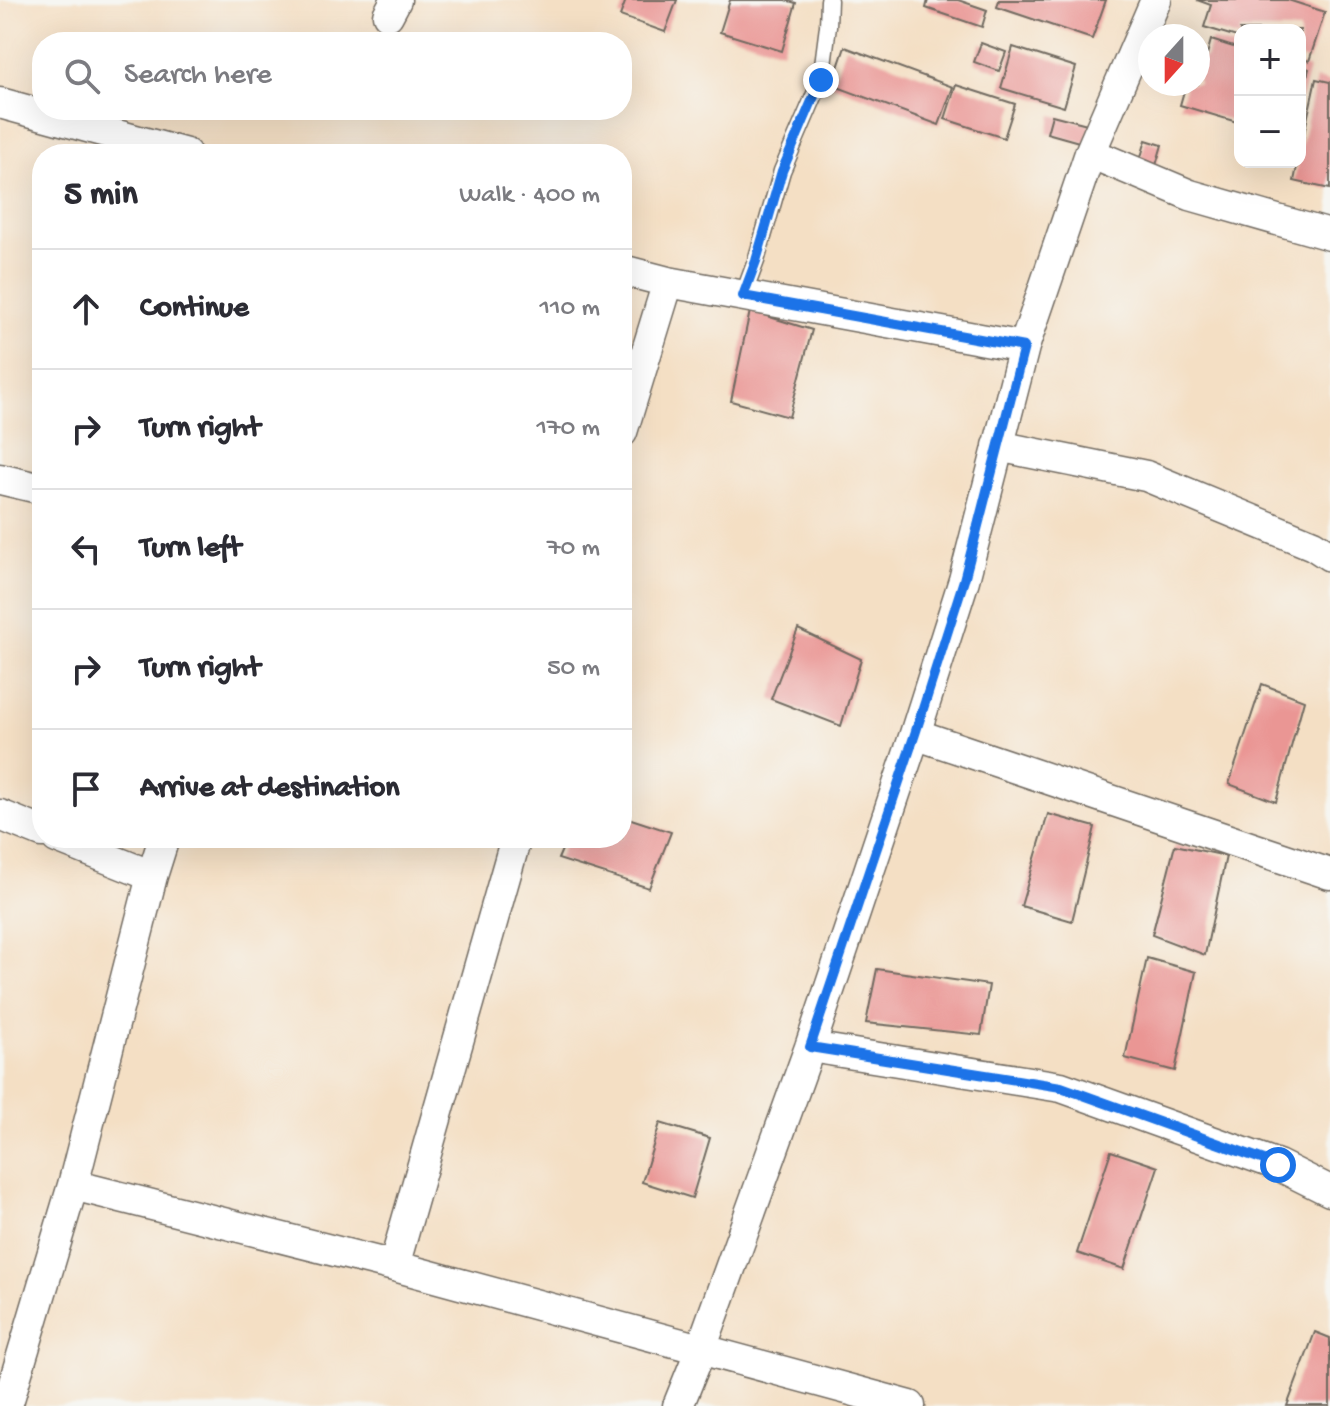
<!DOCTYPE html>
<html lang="en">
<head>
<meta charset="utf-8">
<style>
	body { margin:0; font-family:"Gochi Hand",sans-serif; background:#f2f2f3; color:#2b2b33 }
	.controls { position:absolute; right:24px; top:24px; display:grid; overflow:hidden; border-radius:16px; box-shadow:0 8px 32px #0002 }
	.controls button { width:72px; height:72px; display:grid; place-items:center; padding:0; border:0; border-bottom:2px solid #e1e1e2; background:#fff; color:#2b2b33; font:40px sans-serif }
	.compass { position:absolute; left:1138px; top:24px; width:72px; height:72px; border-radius:50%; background:#fff; box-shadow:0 8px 32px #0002; rotate:201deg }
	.stop { position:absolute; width:24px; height:24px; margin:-18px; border:6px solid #1a73e8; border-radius:50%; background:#fff }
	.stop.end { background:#1a73e8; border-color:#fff; box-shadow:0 2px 8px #0008 }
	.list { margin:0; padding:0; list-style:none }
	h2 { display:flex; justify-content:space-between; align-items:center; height:104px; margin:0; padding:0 32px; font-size:34px }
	h2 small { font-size:26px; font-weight:400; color:#7c7c81 }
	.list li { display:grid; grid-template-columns:52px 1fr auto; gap:24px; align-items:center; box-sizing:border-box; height:120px; padding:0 32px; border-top:2px solid #e1e1e2 }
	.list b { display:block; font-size:30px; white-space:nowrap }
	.list em { font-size:26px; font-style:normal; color:#7c7c81 }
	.icon { flex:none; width:44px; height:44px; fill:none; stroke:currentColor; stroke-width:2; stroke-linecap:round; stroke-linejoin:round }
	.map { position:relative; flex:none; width:1330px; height:1406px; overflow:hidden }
	.search { position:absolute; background:#fff; box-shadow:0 8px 32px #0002; left:32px; top:32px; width:600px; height:88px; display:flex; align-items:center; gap:20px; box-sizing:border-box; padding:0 28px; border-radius:32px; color:#7c7c81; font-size:30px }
	.panel { position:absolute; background:#fff; box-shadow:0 8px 32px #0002; left:32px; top:144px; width:600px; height:704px; border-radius:32px }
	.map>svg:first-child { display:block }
	.building { fill:#ea9694 }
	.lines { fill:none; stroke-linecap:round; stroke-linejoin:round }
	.lane-casing { stroke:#716a61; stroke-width:19 }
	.street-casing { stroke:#716a61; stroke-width:33 }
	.lane { stroke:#fff; stroke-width:16 }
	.street { stroke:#fff; stroke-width:30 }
	.route { stroke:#1a73e8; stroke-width:10 }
</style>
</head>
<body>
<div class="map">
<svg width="1330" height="1406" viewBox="0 0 1330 1406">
	<rect width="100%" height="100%" fill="#f6f6f2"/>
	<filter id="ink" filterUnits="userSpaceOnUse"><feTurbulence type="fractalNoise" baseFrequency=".0125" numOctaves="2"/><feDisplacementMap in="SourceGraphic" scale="16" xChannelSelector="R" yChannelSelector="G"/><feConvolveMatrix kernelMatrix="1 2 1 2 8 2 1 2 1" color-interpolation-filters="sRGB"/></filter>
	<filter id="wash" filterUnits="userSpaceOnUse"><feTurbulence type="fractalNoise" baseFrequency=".006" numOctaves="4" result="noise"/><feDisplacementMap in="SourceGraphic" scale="32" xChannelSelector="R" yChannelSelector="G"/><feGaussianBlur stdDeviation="1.8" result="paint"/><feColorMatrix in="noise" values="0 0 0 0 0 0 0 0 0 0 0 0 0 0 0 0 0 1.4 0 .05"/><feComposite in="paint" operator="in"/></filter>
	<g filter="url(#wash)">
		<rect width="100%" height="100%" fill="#f4dfc4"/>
		<g id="blocks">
			<path class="building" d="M626,0H677L665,32L620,16Z
				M730,0H785L796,3L782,51L720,32Z
				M928,0H958L987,10L982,27L926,8Z
				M999,0H1106L1092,39L997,7Z
				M1197,0H1288L1325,12L1309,61L1300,58V30H1240V38L1204,27L1211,5Z
				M1211,40L1240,49V123L1180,105L1186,84H1198V56L1206,58Z
				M981,43L1006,52L999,71L974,62Z
				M845,47L953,87L939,125L832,85Z
				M1013,47L1076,67L1064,107L1001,88Z
				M1300,66L1309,69L1301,99H1300Z
				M1316,79L1330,82V189L1294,181L1298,162H1300V152Z
				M956,85L1015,104L1004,138L945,119Z
				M1052,115L1091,125L1086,144L1047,133Z
				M1146,140L1162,145L1154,172L1138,167Z
				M750,311L812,330L789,417L731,401Z
				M798,629L861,659L841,726L771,699Z
				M1262,684L1304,700L1276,802L1229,784Z
				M1048,814L1095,827L1072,921L1021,906Z
				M622,816L671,832L649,888L558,859L567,838H622Z
				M1175,845L1226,856L1205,955L1152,935Z
				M1147,958L1196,972L1175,1071L1125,1058Z
				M877,969L989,985L981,1035L866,1023Z
				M660,1123L710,1138L692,1198L642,1182Z
				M1111,1151L1158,1167L1124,1269L1077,1253Z
				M1315,1332L1330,1338V1406H1287Z"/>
		</g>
	</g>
	<g filter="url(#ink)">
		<use href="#blocks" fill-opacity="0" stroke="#716a61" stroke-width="2"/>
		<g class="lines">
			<defs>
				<path id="lane" d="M743,296L756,261L782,171L821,80L828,26L829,0"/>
				<path id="street" d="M388,15L396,0
					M0,103L186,154
					M1090,153L1190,195L1330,235
					M622,270L668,282L1024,347
					M622,432L668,282
					M998,446L1146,476L1313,545L1330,556
					M0,479L42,489
					M915,734L1330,874
					M0,815L42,832
					M57,838L152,876
					M810,1047L1061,1087L1278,1165L1330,1191
					M73,1185L394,1266L910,1406
					M394,1266L516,838
					M7,1406L73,1185L152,876L164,838
					M678,1406L701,1349L810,1047L915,734L964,580L1024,347L1090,153L1156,0"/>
			</defs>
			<use href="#lane" class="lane-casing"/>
			<use href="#street" class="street-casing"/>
			<use href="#lane" class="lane"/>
			<use href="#street" class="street"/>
		</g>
	</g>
	<g class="lines" filter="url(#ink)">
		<path class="route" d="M821,80L782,171L756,261L743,296L1024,347L964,580L915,734L810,1047L1061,1087L1278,1165"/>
	</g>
</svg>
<div class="controls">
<button>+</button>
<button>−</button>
</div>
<svg class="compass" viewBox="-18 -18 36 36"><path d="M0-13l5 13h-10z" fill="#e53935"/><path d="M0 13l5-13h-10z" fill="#7c7c81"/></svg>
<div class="stop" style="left:1278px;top:1165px"></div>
<div class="stop end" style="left:821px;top:80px"></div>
<div class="search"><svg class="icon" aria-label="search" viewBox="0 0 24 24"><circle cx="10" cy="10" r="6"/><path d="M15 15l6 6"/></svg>Search here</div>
<section class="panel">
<h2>5 min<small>Walk · 400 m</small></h2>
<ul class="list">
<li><svg class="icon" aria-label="ahead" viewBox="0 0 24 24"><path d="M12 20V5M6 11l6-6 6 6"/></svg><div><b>Continue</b></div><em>110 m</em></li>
<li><svg class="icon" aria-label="right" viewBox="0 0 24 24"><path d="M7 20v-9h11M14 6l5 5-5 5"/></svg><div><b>Turn right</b></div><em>170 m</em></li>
<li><svg class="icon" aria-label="left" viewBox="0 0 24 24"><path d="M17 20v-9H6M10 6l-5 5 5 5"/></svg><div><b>Turn left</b></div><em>70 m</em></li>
<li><svg class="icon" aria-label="right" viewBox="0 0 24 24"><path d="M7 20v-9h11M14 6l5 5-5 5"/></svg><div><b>Turn right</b></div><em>50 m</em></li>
<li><svg class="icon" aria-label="arrive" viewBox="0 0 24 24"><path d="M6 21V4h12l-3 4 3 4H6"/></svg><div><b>Arrive at destination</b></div></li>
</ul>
</section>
</div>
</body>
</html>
